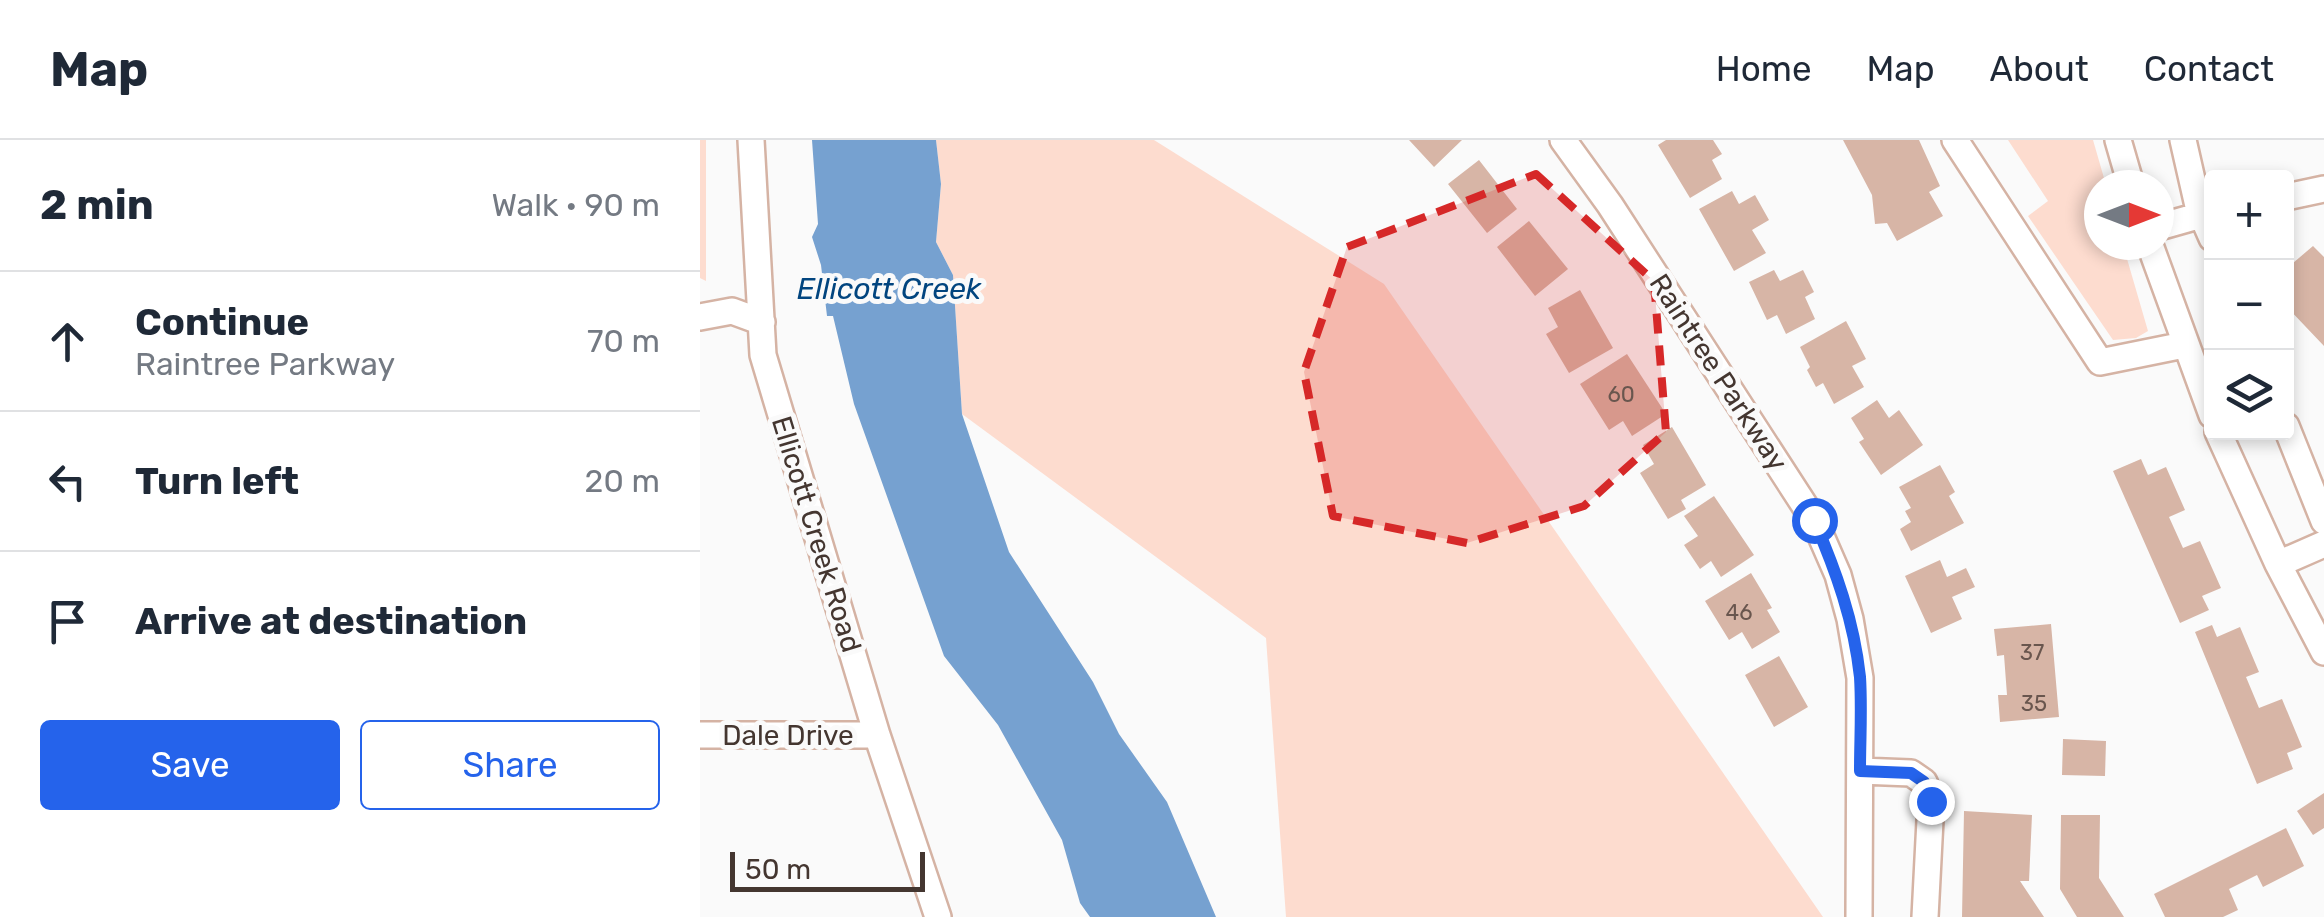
<!DOCTYPE html>
<html lang="en">
<head>
<meta charset="utf-8">
<style>
	body { margin:0; font-family:Rubik,sans-serif; background:#f6f6f7; color:#1f2937 }
	.controls { position:absolute; right:30px; top:30px; display:grid; overflow:hidden; border-radius:10px; box-shadow:0 5px 15px #0003 }
	.controls button { width:90px; height:90px; display:grid; place-items:center; padding:0; border:0; border-bottom:2px solid #e0e1e3; background:#fff; color:#1f2937; font:50px sans-serif }
	.compass { position:absolute; left:1384px; top:30px; width:90px; height:90px; border-radius:50%; background:#fff; box-shadow:0 5px 15px #0003; rotate:90deg }
	.scale { position:absolute; left:30px; bottom:25px; width:195px; box-sizing:border-box; padding-left:10px; border:5px solid #443630; border-top:0; font-size:28px; line-height:35px; white-space:nowrap; color:#443630; -webkit-text-stroke:8px #fafafa; paint-order:stroke }
	.stop { position:absolute; width:30px; height:30px; margin:-22px; border:8px solid #2563eb; border-radius:50%; background:#fff }
	.stop.end { background:#2563eb; border-color:#fff; box-shadow:0 2px 10px #0008 }
	.list { margin:0; padding:0; list-style:none }
	h2 { display:flex; justify-content:space-between; align-items:center; height:130px; margin:0; padding:0 40px; font-size:42px }
	h2 small { font-size:32px; font-weight:400; color:#747a83 }
	.list li { display:grid; grid-template-columns:65px 1fr auto; gap:30px; align-items:center; box-sizing:border-box; height:140px; padding:0 40px; border-top:2px solid #e0e1e3 }
	.list b { display:block; font-size:38px; white-space:nowrap }
	.list p { margin:0; font-size:32px; white-space:nowrap; color:#747a83 }
	.list em { font-size:32px; font-style:normal; color:#747a83 }
	.actions { display:flex; gap:20px; padding:30px 40px }
	.actions a { flex:1; padding:22px 0; border:2px solid #2563eb; border-radius:10px; text-align:center; font-size:35px; color:#2563eb }
	.actions .main { background:#2563eb; color:#fff }
	.icon { flex:none; width:55px; height:55px; fill:none; stroke:currentColor; stroke-width:2; stroke-linecap:round; stroke-linejoin:round }
	.map { position:relative; flex:none; width:1624px; height:777px; overflow:hidden }
	header { display:flex; align-items:center; gap:60px; box-sizing:border-box; height:140px; padding:0 50px; background:#fff; border-bottom:2px solid #e0e1e3 }
	header strong { font-size:48px }
	nav { display:flex; gap:55px; margin-inline-start:auto; font-size:35px }
	main { display:flex }
	aside { flex:1; background:#fff }
	.map>svg:first-child { display:block }
	.green { fill:#fddccf }
	.water { fill:#76a1d0 }
	.building { fill:#d7b5a6 }
	.lines { fill:none; stroke-linecap:round; stroke-linejoin:round }
	.minor-casing { stroke:#d5b3a4; stroke-width:30 }
	.minor { stroke:#fff; stroke-width:25 }
	.route { stroke:#2563eb; stroke-width:12 }
	.marked { fill:#d62828; fill-opacity:0.2; stroke:#d62828; stroke-width:8; stroke-dasharray:20 12; stroke-linejoin:round }
	.labels { text-anchor:middle; stroke-width:10; stroke-linejoin:round; paint-order:stroke }
	.number-label { font-size:22px; fill:#69564e }
	.street-label { font-size:28px; fill:#443630; stroke:#fafafa }
	.water-label { font-size:30px; font-style:italic; fill:#02457f; stroke:#fafafa }
</style>
</head>
<body>
<header>
<strong>Map</strong>
<nav><a>Home</a><a>Map</a><a>About</a><a>Contact</a></nav>
</header>
<main>
<aside>
<h2>2 min<small>Walk · 90 m</small></h2>
<ul class="list">
<li><svg class="icon" aria-label="ahead" viewBox="0 0 24 24"><path d="M12 20V5M6 11l6-6 6 6"/></svg><div><b>Continue</b><p>Raintree Parkway</p></div><em>70 m</em></li>
<li><svg class="icon" aria-label="left" viewBox="0 0 24 24"><path d="M17 20v-9H6M10 6l-5 5 5 5"/></svg><div><b>Turn left</b></div><em>20 m</em></li>
<li><svg class="icon" aria-label="arrive" viewBox="0 0 24 24"><path d="M6 21V4h12l-3 4 3 4H6"/></svg><div><b>Arrive at destination</b></div></li>
</ul>
<div class="actions"><a class="main">Save</a><a>Share</a></div>
</aside>
<div class="map">
<svg width="1624" height="777" viewBox="0 0 1624 777">
	<rect width="100%" height="100%" fill="#fafafa"/>
	<path class="green" d="M0,0H6V141L0,138Z
		M236,0H454L684,144L1123,777H586L566,498L262,274L253,135L236,102L241,44Z
		M1308,0H1393L1406,45H1399V105H1423L1448,191L1436,198L1413,200L1328,76L1348,61Z"/>
	<path class="water" d="M112,0H236L241,44L236,102L253,135L262,274L309,412L393,542L419,594L467,662L516,777H390L380,763L362,700L298,585L244,516L154,264L133,176H127L121,125L112,97L118,84Z"/>
	<path class="building" d="M709,0H762L734,27Z
		M966,0H1013L1022,14L1012,20L1022,39L990,58L958,5Z
		M1143,0H1219L1240,46L1229,52L1243,76L1197,101L1187,83L1175,84L1172,55Z
		M779,20L817,69L787,93L748,44Z
		M1032,51L1039,64L1055,55L1069,80L1052,90L1066,113L1034,131L999,69Z
		M829,81L868,129L835,156L797,107Z
		M1613,106L1624,117V206L1586,166V129Z
		M1074,130L1080,141L1103,130L1114,152L1105,157L1115,179L1086,194L1077,175L1067,180L1049,142Z
		M880,150L913,208L869,233L846,194L858,187L848,168Z
		M1146,181L1166,219L1152,226L1164,247L1134,264L1123,243L1116,247L1107,230L1110,227L1100,207Z
		M927,214L966,274L932,296L923,281L909,290L880,244Z
		M1177,260L1189,278L1199,270L1223,305L1181,335L1159,302L1164,299L1151,278Z
		M972,287L1006,345L981,360L986,369L968,379L940,333L954,324L943,305Z
		M1441,319L1448,335L1466,327L1485,370L1469,377L1483,408L1500,401L1521,448L1502,456L1509,470L1480,483L1413,331Z
		M1240,325L1255,352L1249,356L1264,383L1211,411L1200,389L1211,382L1205,371L1211,368L1199,347Z
		M1014,356L1054,415L1021,437L1011,421L1000,429L984,405L998,396L984,376Z
		M1240,420L1247,437L1266,428L1275,447L1252,457L1262,479L1231,493L1205,436Z
		M1051,433L1072,468L1067,470L1080,492L1052,509L1042,492L1029,500L1005,461Z
		M1351,484L1359,577L1300,582L1298,555H1307L1304,515L1297,516L1294,489Z
		M1512,485L1517,497L1540,487L1559,532L1546,537L1559,568L1582,559L1602,607L1587,613L1593,629L1557,644L1495,492Z
		M1079,516L1108,567L1074,587L1045,535Z
		M1363,599L1406,601L1405,636L1362,635Z
		M1624,653V688L1613,695L1597,671Z
		M1264,671L1332,675L1329,741H1320L1344,777H1262Z
		M1361,675H1400L1399,738L1424,777H1377L1360,749Z
		M1586,688L1604,726L1563,747L1557,735L1529,749L1538,770L1523,777H1465L1454,754Z"/>
	<g class="lines">
		<defs>
			<path id="minor" d="M51,0L63,215L177,595L238,777
				M863,0L910,65L1114,380L1138,435L1150,479L1160,538L1159,777
				M1255,0L1400,222L1484,205
				M1418,0L1431,45
				M1483,0L1498,66L1512,98
				M1586,57L1624,49
				M1459,87L1512,72
				M1450,105L1512,275
				M0,177L32,171L62,182
				M1586,286L1624,381
				M1518,292L1578,424L1624,512
				M1578,424L1624,404
				M0,595H177
				M1160,631L1211,633L1224,642L1231,661L1225,777"/>
		</defs>
		<use href="#minor" class="minor-casing"/>
		<use href="#minor" class="minor"/>
	</g>
	<g class="lines">
		<path class="route" d="M1114,380C1136,431 1154,481 1160,537C1162,568 1160,600 1160,631L1211,633L1224,642L1231,661"/>
	</g>
	<path class="marked" d="M836,34L954,141L966,292L884,366L767,403L633,376L604,232L647,107Z"/>
	<g class="labels">
		<g class="number-label">
			<text x="921" y="262">60</text>
			<text x="1039" y="480">46</text>
			<text x="1332" y="520">37</text>
			<text x="1334" y="571">35</text>
		</g>
		<g class="street-label">
			<text transform="translate(1019 232) rotate(57)" y="10">Raintree Parkway</text>
			<text transform="translate(117 394) rotate(73)" y="10">Ellicott Creek Road</text>
			<text x="88" y="605">Dale Drive</text>
		</g>
		<g class="water-label">
			<text x="189" y="159">Ellicott Creek</text>
		</g>
	</g>
</svg>
<div class="controls">
<button>+</button>
<button>−</button>
<button><svg class="icon" aria-label="layers" viewBox="0 0 24 24"><path d="M12 4l9 5-9 5-9-5zM3 14l9 5 9-5"/></svg></button>
</div>
<svg class="compass" viewBox="-18 -18 36 36"><path d="M0-13l5 13h-10z" fill="#e53935"/><path d="M0 13l5-13h-10z" fill="#747a83"/></svg>
<div class="scale">50 m</div>
<div class="stop" style="left:1114px;top:380px"></div>
<div class="stop end" style="left:1231px;top:661px"></div>
</div>
</main>
</body>
</html>
